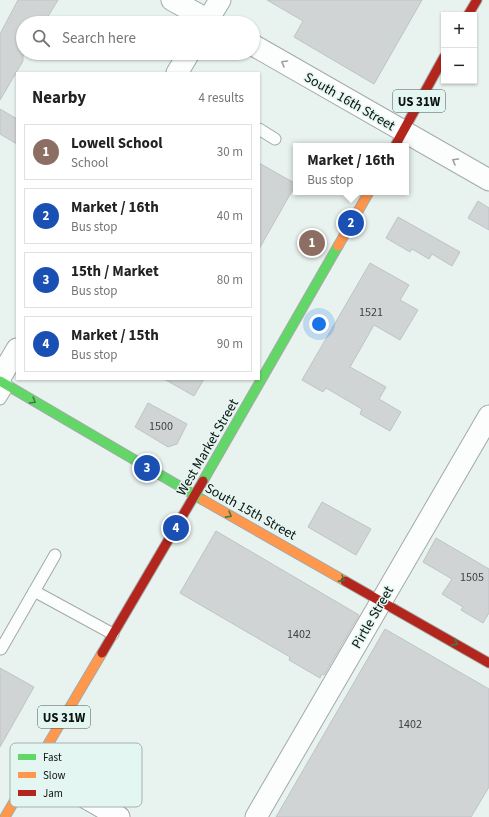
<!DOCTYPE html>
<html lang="en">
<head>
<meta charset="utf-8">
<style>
	body { margin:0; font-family:"Source Sans 3",sans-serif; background:#f2f2f2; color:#222 }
	.controls { position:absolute; right:12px; top:12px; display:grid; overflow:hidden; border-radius:0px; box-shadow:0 1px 3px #0004 }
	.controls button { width:36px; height:36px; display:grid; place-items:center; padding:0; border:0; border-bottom:1px solid #e0e0e0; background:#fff; color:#222; font:20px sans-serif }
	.you { position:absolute; left:319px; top:324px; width:14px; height:14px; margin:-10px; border:3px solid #fff; border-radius:50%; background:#1a73e8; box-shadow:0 0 0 6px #1a73e833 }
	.badge { display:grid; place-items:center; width:26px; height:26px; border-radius:50%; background:#0f766e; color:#fff; font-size:13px; font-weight:700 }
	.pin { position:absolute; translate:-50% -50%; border:2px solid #fff; box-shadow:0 1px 4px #0006 }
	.popup { position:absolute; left:293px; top:143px; width:116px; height:52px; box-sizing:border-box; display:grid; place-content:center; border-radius:0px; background:#fff; filter:drop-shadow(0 1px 3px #0005); font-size:13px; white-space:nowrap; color:#767676 }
	.popup b { font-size:15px; color:#222 }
	.popup::after { content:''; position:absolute; left:50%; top:100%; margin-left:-8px; border:8px solid transparent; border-top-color:#fff }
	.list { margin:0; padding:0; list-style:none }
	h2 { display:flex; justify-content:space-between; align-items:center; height:52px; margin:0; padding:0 16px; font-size:17px }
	h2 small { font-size:13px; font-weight:400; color:#767676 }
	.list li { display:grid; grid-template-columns:26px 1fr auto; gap:12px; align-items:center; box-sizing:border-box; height:56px; margin:0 8px 8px; padding:0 8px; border:1px solid #e0e0e0; border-radius:0px }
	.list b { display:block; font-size:15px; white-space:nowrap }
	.list p { margin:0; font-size:13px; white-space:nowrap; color:#767676 }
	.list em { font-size:13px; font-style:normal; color:#767676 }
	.icon { flex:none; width:22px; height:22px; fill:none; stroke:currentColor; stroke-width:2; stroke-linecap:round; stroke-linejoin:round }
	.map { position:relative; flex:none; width:489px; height:817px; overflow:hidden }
	.search { position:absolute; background:#fff; box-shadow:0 1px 3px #0004; left:16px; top:16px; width:244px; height:44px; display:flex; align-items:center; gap:10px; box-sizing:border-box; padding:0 14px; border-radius:22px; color:#767676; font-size:15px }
	.panel { position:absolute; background:#fff; box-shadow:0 1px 3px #0004; left:16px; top:72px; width:244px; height:308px; border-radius:0px }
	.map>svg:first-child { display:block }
	.building { fill:#d0d4d5; stroke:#bfc3c4 }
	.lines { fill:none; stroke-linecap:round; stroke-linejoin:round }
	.lane-casing { stroke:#a3aaa9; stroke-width:13 }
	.street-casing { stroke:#a3aaa9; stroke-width:23 }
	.fast-casing { stroke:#a3aaa9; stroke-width:11 }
	.slow-casing { stroke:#a3aaa9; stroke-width:11 }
	.jam-casing { stroke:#a3aaa9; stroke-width:11 }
	.lane { stroke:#fcfdfd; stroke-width:11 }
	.street { stroke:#fcfdfd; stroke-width:21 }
	.fast { stroke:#63d668; stroke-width:9 }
	.slow { stroke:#ff974d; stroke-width:9 }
	.jam { stroke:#b3261e; stroke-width:9 }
	.oneway { stroke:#9c9f9f }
	.oneway2 { stroke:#3c7e41 }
	.labels { text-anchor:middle; stroke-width:3; stroke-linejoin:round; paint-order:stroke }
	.number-label { font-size:12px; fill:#3e4342 }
	.shield { fill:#e4f6f1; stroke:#4e5754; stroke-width:1 }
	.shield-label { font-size:13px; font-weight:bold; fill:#0d1311 }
	.street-label { font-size:14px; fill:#0d1311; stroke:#e4f6f1 }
	.key { fill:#e4f6f1; stroke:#a4b2ae; stroke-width:1 }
	.key-label { font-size:11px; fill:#0d1311 }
</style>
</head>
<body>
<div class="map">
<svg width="489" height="817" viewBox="0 0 489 817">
	<rect width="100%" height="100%" fill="#e8f2ef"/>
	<path class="building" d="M18,0H58L44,23H23V61L0,100V34Z
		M267,0H422L374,84L294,37L303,21Z
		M0,109L17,119V144L0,134Z
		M259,163L296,184L259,249Z
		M478,201L489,208V230L468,218Z
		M398,217L460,252L452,266L432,254L429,259L412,249L410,252L386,238Z
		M370,263L409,285L400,300L418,310L400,340L374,325L350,367L386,387L379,399L401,412L390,431L360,414L362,409L326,388L323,392L302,380Z
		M164,379H204L194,396Z
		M148,403L187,424L177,444L168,447L135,427Z
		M322,502L371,529L356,555L308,527Z
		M216,531L359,615L324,675L322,674L320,678L289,660L290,657L180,593Z
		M436,538L489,569V613L483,623L461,610L463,607L442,594L452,579L423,562Z
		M385,629L489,689V787L471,817H276Z
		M0,668L34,687L0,747Z"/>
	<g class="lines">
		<defs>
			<path id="lane" d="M259,129L275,139
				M0,399L8,386
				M34,591L113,634
				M1,649L55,555"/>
			<path id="street" d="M172,0L214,23
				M206,23L220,0
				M253,45L489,180
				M177,73L189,53
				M0,378L17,349
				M34,768L119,817
				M256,817L489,416"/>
			<path id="fast" d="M0,381L203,500
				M203,481L338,246"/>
			<path id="slow" d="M338,246L369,192
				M203,500L345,581
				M5,817L102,653"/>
			<path id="jam" d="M468,15L477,0
				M395,146L444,57
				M345,581L489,663
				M102,653L203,481"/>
		</defs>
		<use href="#lane" class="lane-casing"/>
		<use href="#street" class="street-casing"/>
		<use href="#fast" class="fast-casing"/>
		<use href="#slow" class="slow-casing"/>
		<use href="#jam" class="jam-casing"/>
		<use href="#lane" class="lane"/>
		<use href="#street" class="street"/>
		<use href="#fast" class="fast"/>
		<use href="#slow" class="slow"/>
		<use href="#jam" class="jam"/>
	</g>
	<defs><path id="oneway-chevron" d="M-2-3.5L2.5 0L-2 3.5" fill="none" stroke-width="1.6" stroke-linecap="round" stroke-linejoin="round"/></defs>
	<g class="oneway">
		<use href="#oneway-chevron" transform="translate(284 63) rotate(-150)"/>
		<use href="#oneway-chevron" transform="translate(455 161) rotate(-150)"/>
	</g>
	<g class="oneway2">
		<use href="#oneway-chevron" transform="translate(33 401) rotate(31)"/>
		<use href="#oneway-chevron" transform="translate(229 515) rotate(29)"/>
		<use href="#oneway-chevron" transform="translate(342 579) rotate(29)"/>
		<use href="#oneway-chevron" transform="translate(455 643) rotate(30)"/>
	</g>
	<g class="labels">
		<g class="number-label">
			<text x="371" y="316">1521</text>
			<text x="161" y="430">1500</text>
			<text x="472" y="581">1505</text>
			<text x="299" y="638">1402</text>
			<text x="410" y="728">1402</text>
		</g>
		<g class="shield">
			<rect x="393" y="90" width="52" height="22" rx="3"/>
			<rect x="38" y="706" width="52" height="22" rx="3"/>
		</g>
		<g class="shield-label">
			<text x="419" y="106">US 31W</text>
			<text x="64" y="722">US 31W</text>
		</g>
		<g class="street-label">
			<text transform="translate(350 101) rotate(30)" y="5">South 16th Street</text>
			<text transform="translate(207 447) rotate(-60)" y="5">West Market Street</text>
			<text transform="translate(251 511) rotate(29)" y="5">South 15th Street</text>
			<text transform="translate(372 617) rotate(-60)" y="5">Pirtle Street</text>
		</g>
	</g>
	<rect x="10" y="743" width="132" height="64" rx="6" class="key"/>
	<rect x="18" y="754" width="18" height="6" fill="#63d668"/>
	<rect x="18" y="772" width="18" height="6" fill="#ff974d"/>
	<rect x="18" y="790" width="18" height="6" fill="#b3261e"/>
	<g class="key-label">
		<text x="43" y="761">Fast</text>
		<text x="43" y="779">Slow</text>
		<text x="43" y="797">Jam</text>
	</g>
</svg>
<div class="controls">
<button>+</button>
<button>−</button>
</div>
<div class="you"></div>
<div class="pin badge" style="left:312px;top:243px;background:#8d6e63">1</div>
<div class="pin badge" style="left:351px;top:223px;background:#1a4fb4">2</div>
<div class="popup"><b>Market / 16th</b>Bus stop</div>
<div class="pin badge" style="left:147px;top:468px;background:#1a4fb4">3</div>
<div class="pin badge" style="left:176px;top:528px;background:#1a4fb4">4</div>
<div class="search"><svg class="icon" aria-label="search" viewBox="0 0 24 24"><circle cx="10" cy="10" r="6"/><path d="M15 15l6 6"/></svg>Search here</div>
<section class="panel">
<h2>Nearby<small>4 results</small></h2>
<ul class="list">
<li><span class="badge" style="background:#8d6e63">1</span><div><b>Lowell School</b><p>School</p></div><em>30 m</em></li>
<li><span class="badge" style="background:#1a4fb4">2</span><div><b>Market / 16th</b><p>Bus stop</p></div><em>40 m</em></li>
<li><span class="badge" style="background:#1a4fb4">3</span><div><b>15th / Market</b><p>Bus stop</p></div><em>80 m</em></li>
<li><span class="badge" style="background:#1a4fb4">4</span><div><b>Market / 15th</b><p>Bus stop</p></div><em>90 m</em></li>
</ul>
</section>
</div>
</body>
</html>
